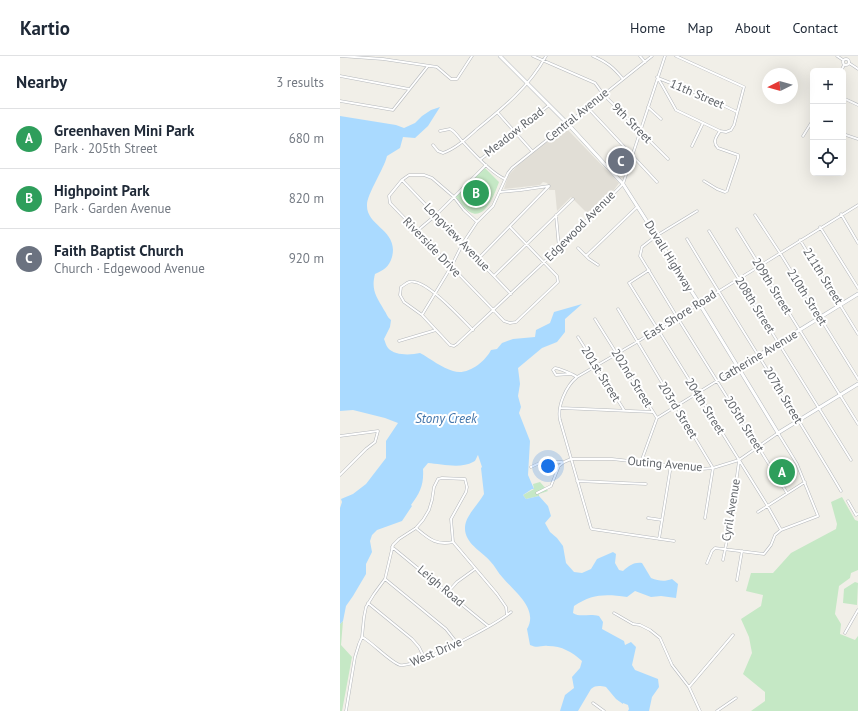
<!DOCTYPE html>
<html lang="en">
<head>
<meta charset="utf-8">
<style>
	body { margin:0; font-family:"PT Sans",sans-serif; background:#f2f2f3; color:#1f2937 }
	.controls { position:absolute; right:12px; top:12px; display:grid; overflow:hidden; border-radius:6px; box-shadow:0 4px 16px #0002 }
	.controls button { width:36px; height:36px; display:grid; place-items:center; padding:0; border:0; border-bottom:1px solid #e0e1e3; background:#fff; color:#1f2937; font:20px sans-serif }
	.compass { position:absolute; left:422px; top:12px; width:36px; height:36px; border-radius:50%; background:#fff; box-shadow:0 4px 16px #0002; rotate:265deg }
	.you { position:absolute; left:208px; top:410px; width:14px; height:14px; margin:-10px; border:3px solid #fff; border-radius:50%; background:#1a73e8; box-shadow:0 0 0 6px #1a73e833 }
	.badge { display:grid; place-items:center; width:26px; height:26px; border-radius:50%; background:#ea4335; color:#fff; font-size:13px; font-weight:700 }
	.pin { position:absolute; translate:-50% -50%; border:2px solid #fff; box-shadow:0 1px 4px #0006 }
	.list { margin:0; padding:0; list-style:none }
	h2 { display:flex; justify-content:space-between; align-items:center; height:52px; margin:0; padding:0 16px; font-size:17px }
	h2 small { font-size:13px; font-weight:400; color:#747a83 }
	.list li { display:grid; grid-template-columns:26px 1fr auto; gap:12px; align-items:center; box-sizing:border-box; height:60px; padding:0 16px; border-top:1px solid #e0e1e3 }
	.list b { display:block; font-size:15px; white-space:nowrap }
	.list p { margin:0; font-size:13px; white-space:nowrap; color:#747a83 }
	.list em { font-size:13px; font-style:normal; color:#747a83 }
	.icon { flex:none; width:22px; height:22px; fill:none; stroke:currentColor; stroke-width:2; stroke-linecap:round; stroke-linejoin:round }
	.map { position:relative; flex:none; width:518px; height:655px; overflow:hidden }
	header { display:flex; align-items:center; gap:24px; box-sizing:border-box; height:56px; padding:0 20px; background:#fff; border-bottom:1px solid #e0e1e3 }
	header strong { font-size:19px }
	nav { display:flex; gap:22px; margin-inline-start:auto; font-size:14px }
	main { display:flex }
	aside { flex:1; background:#fff }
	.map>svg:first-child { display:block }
	.education { fill:#e1ded6 }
	.green { fill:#c5e8c5 }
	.water { fill:#aadaff }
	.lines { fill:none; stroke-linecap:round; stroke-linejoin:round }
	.street-casing { stroke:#b5b8bc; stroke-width:3 }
	.secondary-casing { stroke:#b6babf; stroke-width:4 }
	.street { stroke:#fff; stroke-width:2 }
	.secondary { stroke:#fff; stroke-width:3 }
	.labels { text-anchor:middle; stroke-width:4; stroke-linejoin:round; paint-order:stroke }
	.street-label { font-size:12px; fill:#5f6368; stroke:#fff }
	.water-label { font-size:13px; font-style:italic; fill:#4174aa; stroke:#fff }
</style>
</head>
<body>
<header>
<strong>Kartio</strong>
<nav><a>Home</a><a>Map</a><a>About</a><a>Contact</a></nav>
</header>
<main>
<aside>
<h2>Nearby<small>3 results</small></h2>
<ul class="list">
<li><span class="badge" style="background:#2e9e5b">A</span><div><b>Greenhaven Mini Park</b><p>Park · 205th Street</p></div><em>680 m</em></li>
<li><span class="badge" style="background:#2e9e5b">B</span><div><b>Highpoint Park</b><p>Park · Garden Avenue</p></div><em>820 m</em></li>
<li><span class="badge" style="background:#6b7280">C</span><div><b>Faith Baptist Church</b><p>Church · Edgewood Avenue</p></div><em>920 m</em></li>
</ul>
</aside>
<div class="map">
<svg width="518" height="655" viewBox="0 0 518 655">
	<rect width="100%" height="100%" fill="#f1efe8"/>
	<path class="education" d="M224,72H226L279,127L274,134L249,159L231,141L217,155L215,134H209V130L207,127L203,126L200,129L164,133L168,120L177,110Z"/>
	<path class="green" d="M144,111L159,126C155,137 145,165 130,156C125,153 119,145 115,140Z
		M443,406L452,422L443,427L434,412Z
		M200,426L208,435L199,438V440L186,443L183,439L194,433L193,428Z
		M502,441L515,464L518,465V514L511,517L510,522L499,530L495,558L501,568L500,578L515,584L518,580V655H411L425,645V636L403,618L412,597L409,581L401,563L421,550L423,539L406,535L411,517H433L451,497L496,473L497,468L491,446Z
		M515,526L518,527L517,549L503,547L504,533Z
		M3,565L1,589L12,601L2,655H0V568Z"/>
	<path class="water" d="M100,51L88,70L75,82L63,81L60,92L47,100C44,113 27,138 27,149C26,170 59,174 52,201C49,211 44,214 35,218C31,234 36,240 44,254C47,258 47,261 51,264L50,271L44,283C45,285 46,290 48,292C55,300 71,299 80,297C91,303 102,312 113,315C127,320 145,306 151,294L157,293L162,287L173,283L195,281L196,274L210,267L214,256L242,248L225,263V276L217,286L202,292L178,312L180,328L178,340L181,351L179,357L190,385L188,419L194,433H192L183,439L186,443L199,440L208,450L211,460L205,467L210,476L217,482L223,490L226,507L234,516L242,517L251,513L257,503L273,496L276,498L275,507L279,514L283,515C290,509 294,506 302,507L311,522C319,525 324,526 332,523L338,528L336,542L321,540L311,541L295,535L287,541C265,538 252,538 234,550L233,557C241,562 248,557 259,560L263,566L262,573L284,585L285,589L291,586L296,591L292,609L295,614L318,623L319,631L312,641L309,655H288L289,653L288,649L283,647V648L276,643L266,631C260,630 256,629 251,633L238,655H220L225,639L234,632L232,621L240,612L242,605C232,596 222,590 208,590C200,589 199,593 190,589L187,573C199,553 174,535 163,522C158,517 155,510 150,505C141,495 124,487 125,471C126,459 138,449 144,438L141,412L142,411L138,399C136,402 136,405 133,406C121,413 101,408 88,407L83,413C84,429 80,437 71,449L72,450L62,465L37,474L32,479L30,485L32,496L26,508V518L13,540L6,550L3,565L0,568V452L2,446L1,443L13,438L26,428L46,402V385L58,367L45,362L13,354L0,355V60L56,69L64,72L75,67L82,60L91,54Z"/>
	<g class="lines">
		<defs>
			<path id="street" d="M0,0L43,3L97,11L111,23H117L132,0
				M193,0L255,27L263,38L328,103
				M253,0C267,6 273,11 283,23
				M300,0L305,6
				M497,0L503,4
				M503 6a3 3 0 1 1 6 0a3 3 0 1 1-6 0Z
				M509,7L518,13
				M501,15L504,9
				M0,20L69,33
				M317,21L322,29L336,54L380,75L386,76L391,74L394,69L404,31L336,0
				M318,22L366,41L397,56
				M503,42L518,49
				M0,45L53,54L88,10
				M247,51L317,126
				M308,51L321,63
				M158,57L192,95
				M100,75L110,73C116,76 118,81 123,86C133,97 152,118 165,123
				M503,78L518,83
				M463,80L473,64
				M93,89L98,95L103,97C115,93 126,83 136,74C163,52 189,31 206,0
				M352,90L363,67
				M141,103L176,76L208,50
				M62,124L171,238
				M364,125L377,133L385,136L387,135L398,102V99L378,92C372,86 376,81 380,75
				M160,136L181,134L209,130
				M357,155L316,180L302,191L300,200L337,261L447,437
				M501,158L518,187
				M216,159L219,192
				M415,159L440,197L518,323
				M137,166L124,154L114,141L92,122L84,119H69L62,124L49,140L50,147L164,265L170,267L176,266L218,226L217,220L170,171
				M480,171L518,232
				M397,173L518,368
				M77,175L96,159L146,109
				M369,175L511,404
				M347,183C397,267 451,350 501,435
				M460,184L518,278
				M238,192L249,203L258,209
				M246,200L297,151
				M138,203L209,130
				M309,214L289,227L427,449L441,474
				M154,220L233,143
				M278,253L373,412L365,462
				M82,259L111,211L123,187L137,166L153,150L168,117L172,112L312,0
				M255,263L317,362L301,406
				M133,274C121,262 91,229 75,226C69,224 66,228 61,231L60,239L64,246L82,259L110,289L114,290L117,288L219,192L283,128L325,0
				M238,281L284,354
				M59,285L96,274
				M230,318L216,319L213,314L215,312C219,312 234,319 237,321
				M221,352L313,356
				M317,362L398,312
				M0,380L38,375L35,386L26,393L0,419
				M191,411L206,404L211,406H222
				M237,425L306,428
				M197,437L211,430L219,410L224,406L231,403H272L362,413L373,412L399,404L438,377L457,408L478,460L441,474L435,479L431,489L424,498L375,492L372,495L367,507
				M508,445L516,459L518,458
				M418,456L465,426
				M308,462L322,464
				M76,472C88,482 96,490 113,486
				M319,483L331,409
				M334,485L252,473L251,472L220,364C217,350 226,330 237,321L297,286L518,149
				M52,491L148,570
				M383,504L391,464L399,405
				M45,523L106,573L117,587
				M397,524L402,495
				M108,536L117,526L135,513
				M28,547L72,583L79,591L84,601
				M274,557L293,568L300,569L310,574L320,582L332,609L349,631L360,655
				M505,577L518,554
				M22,581C33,587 50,606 60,609C76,612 156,568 171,556
				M349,631L393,579
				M253,647L264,655
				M6,655L15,601L19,588L22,581L24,561L26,551L34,538L45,523L53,489L59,483L76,472L83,464L89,454L92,444L94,431L98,423L102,422L125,423L127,431L126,436L111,463L113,486L157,538L166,551L167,559
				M377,655L396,642"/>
			<path id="secondary" d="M160,0L227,67L283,128L359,247L438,377L518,328
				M398,312L518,238"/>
		</defs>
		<use href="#street" class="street-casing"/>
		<use href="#secondary" class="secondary-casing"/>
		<use href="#street" class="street"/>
		<use href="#secondary" class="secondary"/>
	</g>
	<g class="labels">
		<g class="street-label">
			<text transform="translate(357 38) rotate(23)" y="4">11th Street</text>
			<text transform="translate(237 59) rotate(-39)" y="4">Central Avenue</text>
			<text transform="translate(292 67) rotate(45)" y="4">9th Street</text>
			<text transform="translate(174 76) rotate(-38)" y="4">Meadow Road</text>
			<text transform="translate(240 170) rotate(-45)" y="4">Edgewood Avenue</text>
			<text transform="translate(117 181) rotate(46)" y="4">Longview Avenue</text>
			<text transform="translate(92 191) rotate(46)" y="4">Riverside Drive</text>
			<text transform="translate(329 200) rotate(58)" y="4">Duvall Highway</text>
			<text transform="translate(483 220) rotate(58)" y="4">211th Street</text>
			<text transform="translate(432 230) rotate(58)" y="4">209th Street</text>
			<text transform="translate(467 241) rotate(58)" y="4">210th Street</text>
			<text transform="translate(415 249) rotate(58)" y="4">208th Street</text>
			<text transform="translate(340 259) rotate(-32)" y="4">East Shore Road</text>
			<text transform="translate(418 300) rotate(-31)" y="4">Catherine Avenue</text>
			<text transform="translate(261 318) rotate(58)" y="4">201st Street</text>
			<text transform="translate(292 322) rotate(58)" y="4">202nd Street</text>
			<text transform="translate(443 339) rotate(59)" y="4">207th Street</text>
			<text transform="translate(365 350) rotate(58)" y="4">204th Street</text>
			<text transform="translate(338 354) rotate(59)" y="4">203rd Street</text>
			<text transform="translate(404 368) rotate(58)" y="4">205th Street</text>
			<text transform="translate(325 408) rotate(5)" y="4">Outing Avenue</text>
			<text transform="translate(391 454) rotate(-81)" y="4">Cyril Avenue</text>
			<text transform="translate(101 530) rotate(40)" y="4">Leigh Road</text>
			<text transform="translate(96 596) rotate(-23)" y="4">West Drive</text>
		</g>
		<g class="water-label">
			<text x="106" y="367">Stony Creek</text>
		</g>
	</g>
</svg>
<div class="controls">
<button>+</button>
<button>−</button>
<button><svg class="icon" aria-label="locate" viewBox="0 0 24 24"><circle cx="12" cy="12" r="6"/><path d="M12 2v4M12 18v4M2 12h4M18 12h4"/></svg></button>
</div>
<svg class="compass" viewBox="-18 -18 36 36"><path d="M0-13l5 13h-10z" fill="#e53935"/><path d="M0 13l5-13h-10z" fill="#747a83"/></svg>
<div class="you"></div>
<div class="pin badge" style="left:442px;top:416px;background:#2e9e5b">A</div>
<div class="pin badge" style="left:136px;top:137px;background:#2e9e5b">B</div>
<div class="pin badge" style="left:281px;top:105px;background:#6b7280">C</div>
</div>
</main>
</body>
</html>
